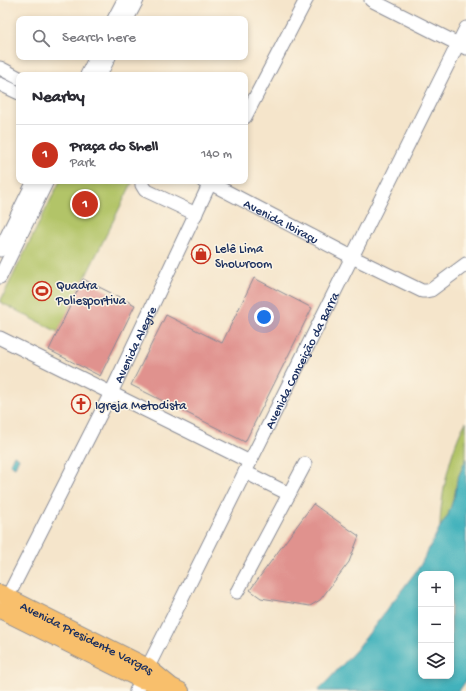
<!DOCTYPE html>
<html lang="en">
<head>
<meta charset="utf-8">
<style>
	body { margin:0; font-family:"Gochi Hand",sans-serif; background:#f7f7f7; color:#2b2b33 }
	.controls { position:absolute; right:12px; bottom:12px; display:grid; overflow:hidden; border-radius:8px; box-shadow:0 2px 6px #0003 }
	.controls button { width:36px; height:36px; display:grid; place-items:center; padding:0; border:0; border-bottom:1px solid #e1e1e2; background:#fff; color:#2b2b33; font:20px sans-serif }
	.you { position:absolute; left:264px; top:317px; width:14px; height:14px; margin:-10px; border:3px solid #fff; border-radius:50%; background:#1a73e8; box-shadow:0 0 0 6px #1a73e833 }
	.badge { display:grid; place-items:center; width:26px; height:26px; border-radius:50%; background:#c8321e; color:#fff; font-size:13px; font-weight:700 }
	.pin { position:absolute; translate:-50% -50%; border:2px solid #fff; box-shadow:0 1px 4px #0006 }
	.list { margin:0; padding:0; list-style:none }
	h2 { display:flex; justify-content:space-between; align-items:center; height:52px; margin:0; padding:0 16px; font-size:17px }
	h2 small { font-size:13px; font-weight:400; color:#7c7c81 }
	.list li { display:grid; grid-template-columns:26px 1fr auto; gap:12px; align-items:center; box-sizing:border-box; height:60px; padding:0 16px; border-top:1px solid #e1e1e2 }
	.list b { display:block; font-size:15px; white-space:nowrap }
	.list p { margin:0; font-size:13px; white-space:nowrap; color:#7c7c81 }
	.list em { font-size:13px; font-style:normal; color:#7c7c81 }
	.icon { flex:none; width:22px; height:22px; fill:none; stroke:currentColor; stroke-width:2; stroke-linecap:round; stroke-linejoin:round }
	.map { position:relative; flex:none; width:466px; height:691px; overflow:hidden }
	.search { position:absolute; background:#fff; box-shadow:0 2px 6px #0003; left:16px; top:16px; width:232px; height:44px; display:flex; align-items:center; gap:10px; box-sizing:border-box; padding:0 14px; border-radius:8px; color:#7c7c81; font-size:15px }
	.panel { position:absolute; background:#fff; box-shadow:0 2px 6px #0003; left:16px; top:72px; width:232px; height:112px; border-radius:8px }
	.map>svg:first-child { display:block }
	.green { fill:#b2c467; stroke:#667a62 }
	.water { fill:#42b2bc; stroke:#2e708d; fill-rule:evenodd }
	.building { fill:#e0928e }
	.lines { fill:none; stroke-linecap:round; stroke-linejoin:round }
	.minor-casing { stroke:#888a94; stroke-width:15 }
	.major-casing { stroke:#888a94; stroke-width:18 }
	.minor { stroke:#fff; stroke-width:13 }
	.major { stroke:#f8bf6c; stroke-width:16 }
	.labels { text-anchor:middle; stroke-width:3; stroke-linejoin:round; paint-order:stroke }
	.street-label { font-size:13px; fill:#1b2f5e; stroke:#fcf5e5 }
	.poi-label { font-size:13px; fill:#1b2f5e; stroke:#fcf5e5; text-anchor:start }
</style>
</head>
<body>
<div class="map">
<svg width="466" height="691" viewBox="0 0 466 691">
	<rect width="100%" height="100%" fill="#fcf5e5"/>
	<filter id="ink" filterUnits="userSpaceOnUse"><feTurbulence type="fractalNoise" baseFrequency=".025" numOctaves="2"/><feDisplacementMap in="SourceGraphic" scale="8" xChannelSelector="R" yChannelSelector="G"/><feConvolveMatrix kernelMatrix="1 2 1 2 8 2 1 2 1" color-interpolation-filters="sRGB"/></filter>
	<filter id="wash" filterUnits="userSpaceOnUse"><feTurbulence type="fractalNoise" baseFrequency=".012" numOctaves="4" result="noise"/><feDisplacementMap in="SourceGraphic" scale="16" xChannelSelector="R" yChannelSelector="G"/><feGaussianBlur stdDeviation="0.9" result="paint"/><feColorMatrix in="noise" values="0 0 0 0 0 0 0 0 0 0 0 0 0 0 0 0 0 1.4 0 .05"/><feComposite in="paint" operator="in"/></filter>
	<g filter="url(#wash)">
		<rect width="100%" height="100%" fill="#f5e5cb"/>
		<path class="green" d="M60,181H133L58,332L0,302Z
			M466,422V459L457,480L455,494L448,515L440,527C440,498 451,446 466,422Z"/>
		<path class="water" d="M14,455L19,458L15,467L10,464Z
			M466,459V681L459,691H318L357,649L420,566L440,527L448,515L455,494L457,480ZM421,574H451V676H421Z"/>
		<g id="blocks">
			<path class="building" d="M254,278L312,308L245,442L131,385L166,315L222,343Z
				M83,279L135,305L100,376L49,350Z
				M313,504L359,536L349,562L320,600L310,606L261,598L250,590Z"/>
		</g>
	</g>
	<g filter="url(#ink)">
		<use href="#blocks" fill-opacity="0" stroke="#888a94" stroke-width="1"/>
		<g class="lines">
			<defs>
				<g id="minor">
					<path d="M371,0L466,48"/>
					<path d="M114,19L124,0"/>
					<path d="M127,19L137,0"/>
					<path d="M0,68L19,78"/>
					<path d="M87,75L96,57"/>
					<path d="M100,75L109,57"/>
					<path d="M0,84L19,93"/>
					<path d="M245,117L306,0"/>
					<path d="M142,181V185L145,190L196,214"/>
					<path id="s1" d="M203,181L210,183L352,257L422,291H426L431,290L466,264"/>
					<path d="M0,250L34,181"/>
					<path d="M0,277L47,181"/>
					<path d="M0,338L250,462"/>
					<path d="M245,472L289,494"/>
					<path d="M237,592L305,464"/>
					<path id="s2" d="M3,606L111,393L211,181"/>
					<path id="s3" d="M136,691L466,28"/>
				</g>
				<g id="major">
					<path id="s4" d="M0,593L148,667L170,685"/>
					<path d="M0,610L141,680L173,687L181,691"/>
				</g>
			</defs>
			<use href="#minor" class="minor-casing"/>
			<use href="#major" class="major-casing"/>
			<use href="#minor" class="minor"/>
			<use href="#major" class="major"/>
		</g>
	</g>
	<defs>
		<symbol id="shop-ring" viewBox="-11 -11 22 22"><circle r="9.5" fill="#fcf5e5" stroke="#c8321e" stroke-width="1.5"/><path d="M-5-2.5h2.3a2.7 3.5 0 0 1 5.4 0H5L5.5 6h-11ZM-1.5-2.5h3a1.5 2.3 0 0 0-3 0Z" fill="#c8321e"/></symbol>
		<symbol id="stadium-ring" viewBox="-11 -11 22 22"><circle r="9.5" fill="#fcf5e5" stroke="#c8321e" stroke-width="1.5"/><path d="M0-5a6.5 5 0 1 0 0 10a6.5 5 0 1 0 0-10ZM-3.5-1.8h7v3.6h-7Z" fill="#c8321e"/></symbol>
		<symbol id="church-ring" viewBox="-11 -11 22 22"><circle r="9.5" fill="#fcf5e5" stroke="#c8321e" stroke-width="1.5"/><path d="M-1.2-6h2.4v3.5h3.3v2.4h-3.3V6h-2.4V-.1h-3.3v-2.4h3.3Z" fill="#c8321e"/></symbol>
	</defs>
	<g fill-rule="evenodd">
		<use href="#shop-ring" x="190" y="243" width="22" height="22"/>
		<use href="#stadium-ring" x="31" y="280" width="22" height="22"/>
		<use href="#church-ring" x="70" y="393" width="22" height="22"/>
	</g>
	<g class="labels">
		<g class="street-label">
			<text dy="5" stroke="none"><textPath href="#s1" startOffset="88">Avenida Ibiraçu</textPath></text>
			<text dy="5" stroke="none"><textPath href="#s2" startOffset="293">Avenida Alegre</textPath></text>
			<text dy="5" stroke="none"><textPath href="#s3" startOffset="370">Avenida Conceição da Barra</textPath></text>
			<text dy="5" stroke="none"><textPath href="#s4" startOffset="98">Avenida Presidente Vargas</textPath></text>
		</g>
		<g class="poi-label">
			<text x="215" y="252">Lelê Lima<tspan x="215" dy="15">Showroom</tspan></text>
			<text x="56" y="289">Quadra<tspan x="56" dy="15">Poliesportiva</tspan></text>
			<text x="95" y="409">Igreja Metodista</text>
		</g>
	</g>
</svg>
<div class="controls">
<button>+</button>
<button>−</button>
<button><svg class="icon" aria-label="layers" viewBox="0 0 24 24"><path d="M12 4l9 5-9 5-9-5zM3 14l9 5 9-5"/></svg></button>
</div>
<div class="you"></div>
<div class="pin badge" style="left:85px;top:204px">1</div>
<div class="search"><svg class="icon" aria-label="search" viewBox="0 0 24 24"><circle cx="10" cy="10" r="6"/><path d="M15 15l6 6"/></svg>Search here</div>
<section class="panel">
<h2>Nearby<small></small></h2>
<ul class="list">
<li><span class="badge">1</span><div><b>Praça do Shell</b><p>Park</p></div><em>140 m</em></li>
</ul>
</section>
</div>
</body>
</html>
